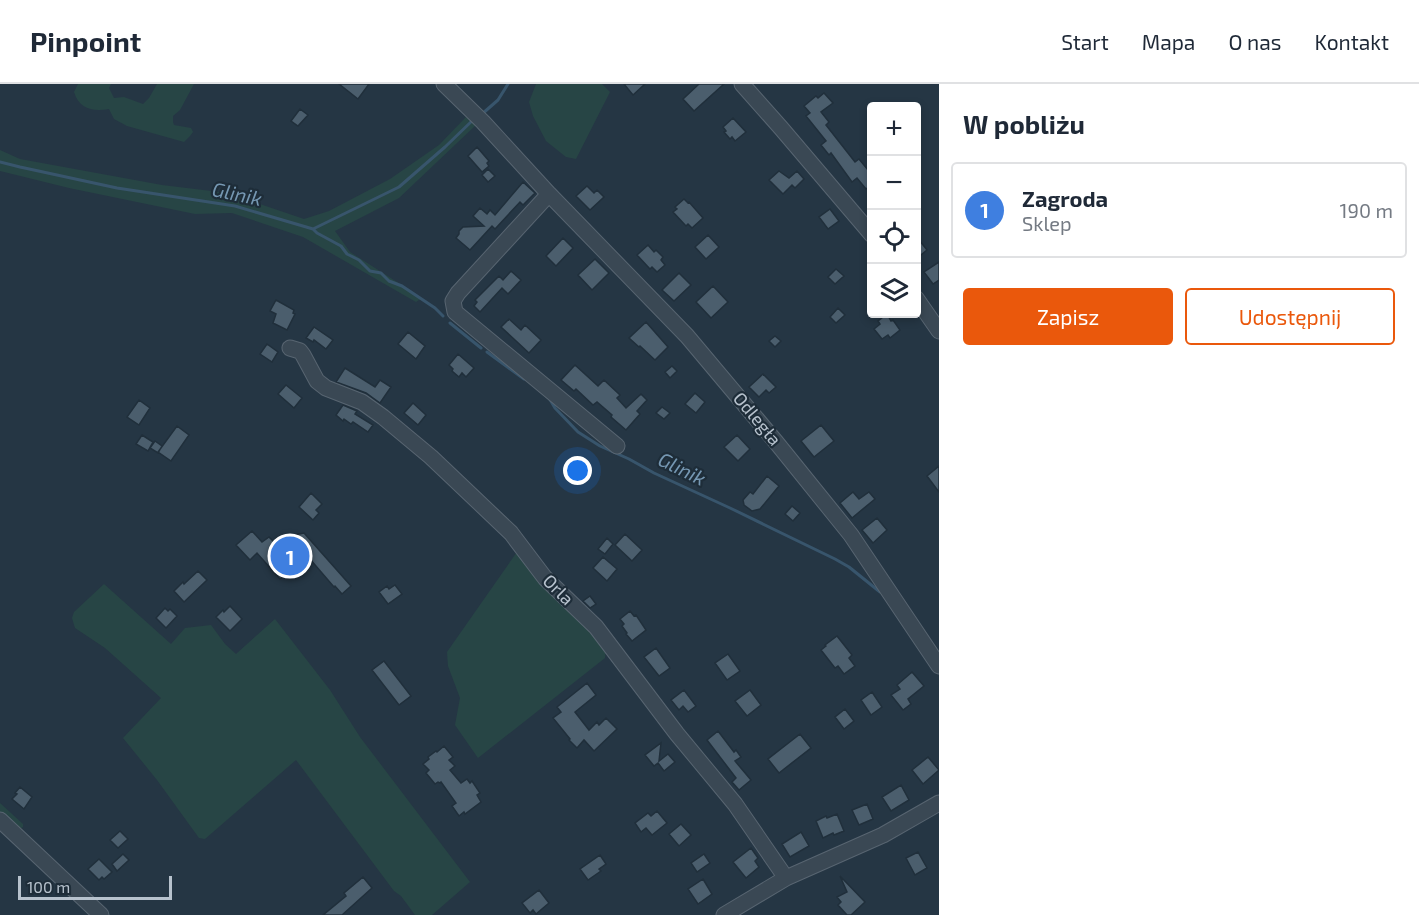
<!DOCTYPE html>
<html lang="pl">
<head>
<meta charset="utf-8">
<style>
	body { margin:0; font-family:"Exo 2",sans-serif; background:#f6f6f7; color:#1f2937 }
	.controls { position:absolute; right:18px; top:18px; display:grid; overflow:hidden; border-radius:6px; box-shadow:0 3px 9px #0003 }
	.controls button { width:54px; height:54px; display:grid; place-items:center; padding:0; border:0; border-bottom:2px solid #e0e1e3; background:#fff; color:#1f2937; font:30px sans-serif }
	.scale { position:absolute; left:18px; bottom:15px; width:154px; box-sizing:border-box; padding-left:6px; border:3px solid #b7c2cd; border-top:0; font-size:16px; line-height:21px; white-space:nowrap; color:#b7c2cd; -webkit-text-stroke:4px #1e2d39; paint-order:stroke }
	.you { position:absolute; left:578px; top:387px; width:21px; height:21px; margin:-15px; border:4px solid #fff; border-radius:50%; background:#1a73e8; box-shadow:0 0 0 9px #1a73e833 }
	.badge { display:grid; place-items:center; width:39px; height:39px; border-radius:50%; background:#ea580c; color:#fff; font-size:20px; font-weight:700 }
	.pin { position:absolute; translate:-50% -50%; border:3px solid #fff; box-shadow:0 2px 6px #0006 }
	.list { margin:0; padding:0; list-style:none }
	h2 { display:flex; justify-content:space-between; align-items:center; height:78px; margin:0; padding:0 24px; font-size:26px }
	h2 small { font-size:20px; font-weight:400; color:#747a83 }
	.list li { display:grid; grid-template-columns:39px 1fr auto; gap:18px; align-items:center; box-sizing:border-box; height:96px; margin:0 12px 12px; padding:0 12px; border:2px solid #e0e1e3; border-radius:6px }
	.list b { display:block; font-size:22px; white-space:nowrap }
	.list p { margin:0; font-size:20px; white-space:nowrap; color:#747a83 }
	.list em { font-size:20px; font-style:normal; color:#747a83 }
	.actions { display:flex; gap:12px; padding:18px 24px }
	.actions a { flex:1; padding:14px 0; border:2px solid #ea580c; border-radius:6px; text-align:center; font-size:21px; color:#ea580c }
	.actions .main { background:#ea580c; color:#fff }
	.icon { flex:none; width:33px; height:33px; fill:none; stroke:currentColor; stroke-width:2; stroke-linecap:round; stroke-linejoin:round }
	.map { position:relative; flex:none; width:939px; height:831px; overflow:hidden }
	header { display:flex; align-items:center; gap:36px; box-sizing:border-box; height:84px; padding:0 30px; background:#fff; border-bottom:2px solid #e0e1e3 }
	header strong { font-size:28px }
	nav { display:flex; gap:33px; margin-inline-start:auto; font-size:21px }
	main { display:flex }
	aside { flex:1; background:#fff }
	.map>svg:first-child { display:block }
	.green { fill:#274545 }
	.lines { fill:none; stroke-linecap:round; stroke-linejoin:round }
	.stream { stroke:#38556c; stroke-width:3 }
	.building { fill:#4b5e6d; stroke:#202f3b; stroke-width:1.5 }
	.minor-casing { stroke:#586571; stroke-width:17 }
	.minor { stroke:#3a4854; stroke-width:15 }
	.labels { text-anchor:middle; stroke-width:4.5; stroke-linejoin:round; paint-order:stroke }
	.street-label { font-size:18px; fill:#b7c2cd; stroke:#1e2d39 }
	.water-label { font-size:20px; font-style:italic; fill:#7597b2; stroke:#1e2d39 }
</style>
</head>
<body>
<header>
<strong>Pinpoint</strong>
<nav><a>Start</a><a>Mapa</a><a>O nas</a><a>Kontakt</a></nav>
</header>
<main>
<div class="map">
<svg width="939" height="831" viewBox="0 0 939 831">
	<rect width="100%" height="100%" fill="#253644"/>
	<path class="green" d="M78,0H111L109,4L114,14L124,13L143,20L149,14L157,0H194L180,26L173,32V38L174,41L191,44L193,48L190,52L184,58L127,42L114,35L109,25C93,28 79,25 74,8Z
		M536,0H602L610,8L576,75L566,73L546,57L533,32L529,18Z
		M466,33L476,41L399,114L335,147L350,168L422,214L416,218L303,153L232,129L195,130L69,104L0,87V66L20,75L162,101L228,109L304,135L329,127L390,95L439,61Z
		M519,465L606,562L605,574L478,674L455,641L460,614L448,582L447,568Z
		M104,500L171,560L185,544L211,541L225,560L236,570L275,535L330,606L360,653L470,798L432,831H415L401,812L394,807L296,676L205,755L199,754L157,696L123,654L161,614L105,564L75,544L72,534L74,528Z
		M0,719L23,740V743L20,745L0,732Z"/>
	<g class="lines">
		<path class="stream" d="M482,30L498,16L508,0
			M0,78L20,83L117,104L235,122L313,145L317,149L341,162L347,170L359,176L370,187L381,189L389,197L402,202L435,224L443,232
			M313,145L399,103L445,63L474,35
			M450,239L481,264
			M487,268L524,295
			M549,314L555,324L578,348L600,362L629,375L654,389L730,424L835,475L849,483L880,508"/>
	</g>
	<path class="building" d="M339,0H369L358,15Z
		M624,0H645L633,11Z
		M699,0H724L694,27L683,15Z
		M824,9L833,19L821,28L829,38L826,41L855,78L859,75L868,86L872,83V100L866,105L857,94L852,98L831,69L829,71L821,61L826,57L806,32L810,29L804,22L816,12L818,14Z
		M300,25L308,31L298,42L291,37Z
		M733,34L746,48L735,57L732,53L730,55L724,48L726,47L723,43Z
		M477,63L489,77L487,79L489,82L482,88L468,72Z
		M488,85L495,92L488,98L482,91Z
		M779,87L789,94L797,87L804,95L795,104L792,101L783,110L769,96Z
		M523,98L535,109L523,121L520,118L495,145L492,142L470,166L456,154L459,150V147L463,143L484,142L473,132L480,124L487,130L490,126L495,131Z
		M587,102L594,109L597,106L604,113L590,126L576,112Z
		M684,115L688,119L689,118L703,134L692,144L688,140L686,142L673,128L677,125L675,123Z
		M830,125L839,137L828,145L819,133Z
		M708,151L719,163L706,175L695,163Z
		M916,152L927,166L916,175Z
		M563,154L573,164L556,182L546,172Z
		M648,161L654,168L656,166L663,173L661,176L665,181L657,188L652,183L650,185L637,171Z
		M595,175L609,189L592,206L578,191Z
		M939,178V196L933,200L924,188Z
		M836,185L844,192L835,200L828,193Z
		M511,187L521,196L508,210L502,204L480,228L474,222L477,218L475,216L499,192L503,196Z
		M679,189L691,201L674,217L662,206Z
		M713,202L728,218L711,234L696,218Z
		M276,216L294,226L293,229L295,230L287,246L273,239L276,230L270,227Z
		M838,224L845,231L836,239L830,233Z
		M887,230L891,237L893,236L900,246L890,254L888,251L882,255L874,245L880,240L878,237Z
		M509,235L521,246L525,241L541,256L529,269L501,243Z
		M646,238L668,263L655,276L640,262L639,263L629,254Z
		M314,243L333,256L326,265L314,256L313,258L306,254Z
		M408,248L425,262L416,275L398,260Z
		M775,252L781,257L775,263L769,257Z
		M267,260L278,268L272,278L260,270Z
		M458,270L474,284L466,293L462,289L459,293L452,287L453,285L449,281Z
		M575,281L598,302L604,296L620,311L617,314L626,324L641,310L647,316L637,327L640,330L626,346L611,333L612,331L597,318L593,321L576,305L574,307L561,296Z
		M672,282L677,287L670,294L665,288Z
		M345,284L375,303L380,296L391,303L380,319L366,309L336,298Z
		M763,290L776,303L769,309L766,306L759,313L749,303Z
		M286,301L302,314L294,324L278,310Z
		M695,309L705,318L696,329L685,320Z
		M139,316L150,324L139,341L127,333Z
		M413,319L426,331L418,341L404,329Z
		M343,321L357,327L355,330L373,341L368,348L353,338L351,340L344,335L343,337L336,331Z
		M662,323L670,329L664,335L656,329Z
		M821,341L834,357L814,373L801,357Z
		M177,342L189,351L171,377L158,368Z
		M142,351L153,358L148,367L136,360Z
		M737,351L750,365L738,377L724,363Z
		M155,357L162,362L158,369L150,364Z
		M939,382V408L927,392Z
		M767,392L779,402L760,425L752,427L744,421L743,416L750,408L753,410Z
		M853,408L859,415L869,408L875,415L852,434L840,419Z
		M311,409L322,420L316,426L319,429L313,436L299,423Z
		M792,422L800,429L793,437L785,430Z
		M877,434L887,446L873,459L862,446Z
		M252,447L262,458L269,453L278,462L289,452L304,449L351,502L342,510L335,502L334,503L310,475L299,485L296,480L280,495L257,469L250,476L236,461Z
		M625,450L642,466L632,477L615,461Z
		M607,454L613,460L605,470L598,465Z
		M603,473L617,485L607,497L593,484Z
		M198,487L207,496L184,518L174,507L183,498L184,500Z
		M395,501L402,510L388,520L379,508L387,502L389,505Z
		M590,512L596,520L590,524L583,517Z
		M230,522L242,535L230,547L216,533L223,526L224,528Z
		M165,524L168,527L170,525L177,532L166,544L156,534Z
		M630,527L634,532L636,531L646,546L632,557L626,550L627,549L622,542L624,540L620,535Z
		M837,552L852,571L849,574L855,582L844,590L838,582L835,584L821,566L826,562L825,561Z
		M656,564L670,584L659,592L644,573Z
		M728,570L740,587L727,596L715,579Z
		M384,577L411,612L399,621L372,586Z
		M912,588L924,602L908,615L911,620L903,626L891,611L900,605L897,601Z
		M587,599L596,611L575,628L589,646L597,638L599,641L606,634L617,645L594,667L584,656L577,664L569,656L570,655L553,634L561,628L557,623Z
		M684,606L696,622L688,628L683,622L679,626L671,616Z
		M750,606L761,621L747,632L735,617Z
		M872,608L882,623L871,631L861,616Z
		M845,625L854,637L844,645L835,633Z
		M718,647L734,668L736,666L741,673L735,677L751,696L739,706L732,698L736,694L707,656Z
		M800,650L811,664L779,689L768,675Z
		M661,659L659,677L668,670L675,678L664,687L658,679L654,682L645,671Z
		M444,662L453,673L449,676L455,682L450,686L461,699L467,695L470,699L472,697L480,709L477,711L481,718L465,730L464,728L459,732L452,722L456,719L441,698L440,699L438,698L435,700L426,689L429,686L423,680L429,675L428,673L436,667L437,668Z
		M928,673L939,686L923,700L912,686Z
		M901,701L909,716L891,727L882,713Z
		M20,703L32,713L24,725L12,715L17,710L15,709Z
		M867,720L873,735L859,741L852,726Z
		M657,727L667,739L652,751L646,744L641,748L635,739L648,729L651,732Z
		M837,730L844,747L834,751L833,749L823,754L816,737L826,732L827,734Z
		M681,740L691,751L679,762L669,750Z
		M120,747L128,755L118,764L110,756Z
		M801,748L809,762L790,773L782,760Z
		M751,764L758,774L755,777L759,783L746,794L733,778Z
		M918,768L927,784L915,791L906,774Z
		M123,770L129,776L117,787L112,780Z
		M704,770L710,779L697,788L691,779Z
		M600,771L606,780L599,785L601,787L588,796L580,785Z
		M99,775L112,788L104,795L102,793L99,796L88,785Z
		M840,792L865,818L851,831H847L838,821L841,818L837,813L847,808Z
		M363,793L372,804L342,831H323L346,812L344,809Z
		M703,795L712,810L698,820L688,805Z
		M539,806L549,819L536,830L533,826L530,829L522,819Z"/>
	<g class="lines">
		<defs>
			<path id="minor" d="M444,0L483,38L549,110L687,252L776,358L851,451L939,582
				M742,0L781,44L872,151
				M549,110L458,209L453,217L455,228L617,362
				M916,214L939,247
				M290,264L300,267L303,271L317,297L326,304L362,318L383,333L431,373L511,449L545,494L596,543L677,650L735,720L786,794
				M0,736L101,831
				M724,831L786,794L883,751L939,719"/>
		</defs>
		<use href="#minor" class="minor-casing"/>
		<use href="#minor" class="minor"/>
	</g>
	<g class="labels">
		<g class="street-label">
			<text transform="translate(757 335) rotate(50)" y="6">Odległa</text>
			<text transform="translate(558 506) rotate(45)" y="6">Orla</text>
		</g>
		<g class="water-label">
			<text transform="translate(237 110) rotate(12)" y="7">Glinik</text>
			<text transform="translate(682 385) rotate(26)" y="7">Glinik</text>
		</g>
	</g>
</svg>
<div class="controls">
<button>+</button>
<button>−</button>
<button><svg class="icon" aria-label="locate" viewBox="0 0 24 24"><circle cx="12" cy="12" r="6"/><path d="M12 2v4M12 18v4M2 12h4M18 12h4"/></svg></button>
<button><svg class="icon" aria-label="layers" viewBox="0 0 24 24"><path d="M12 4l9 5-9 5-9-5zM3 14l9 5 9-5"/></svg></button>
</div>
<div class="scale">100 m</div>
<div class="you"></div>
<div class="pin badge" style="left:290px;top:472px;background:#3f7fe0">1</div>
</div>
<aside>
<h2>W pobliżu<small></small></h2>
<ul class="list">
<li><span class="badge" style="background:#3f7fe0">1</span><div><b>Zagroda</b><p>Sklep</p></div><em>190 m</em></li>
</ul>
<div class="actions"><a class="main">Zapisz</a><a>Udostępnij</a></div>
</aside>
</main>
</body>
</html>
